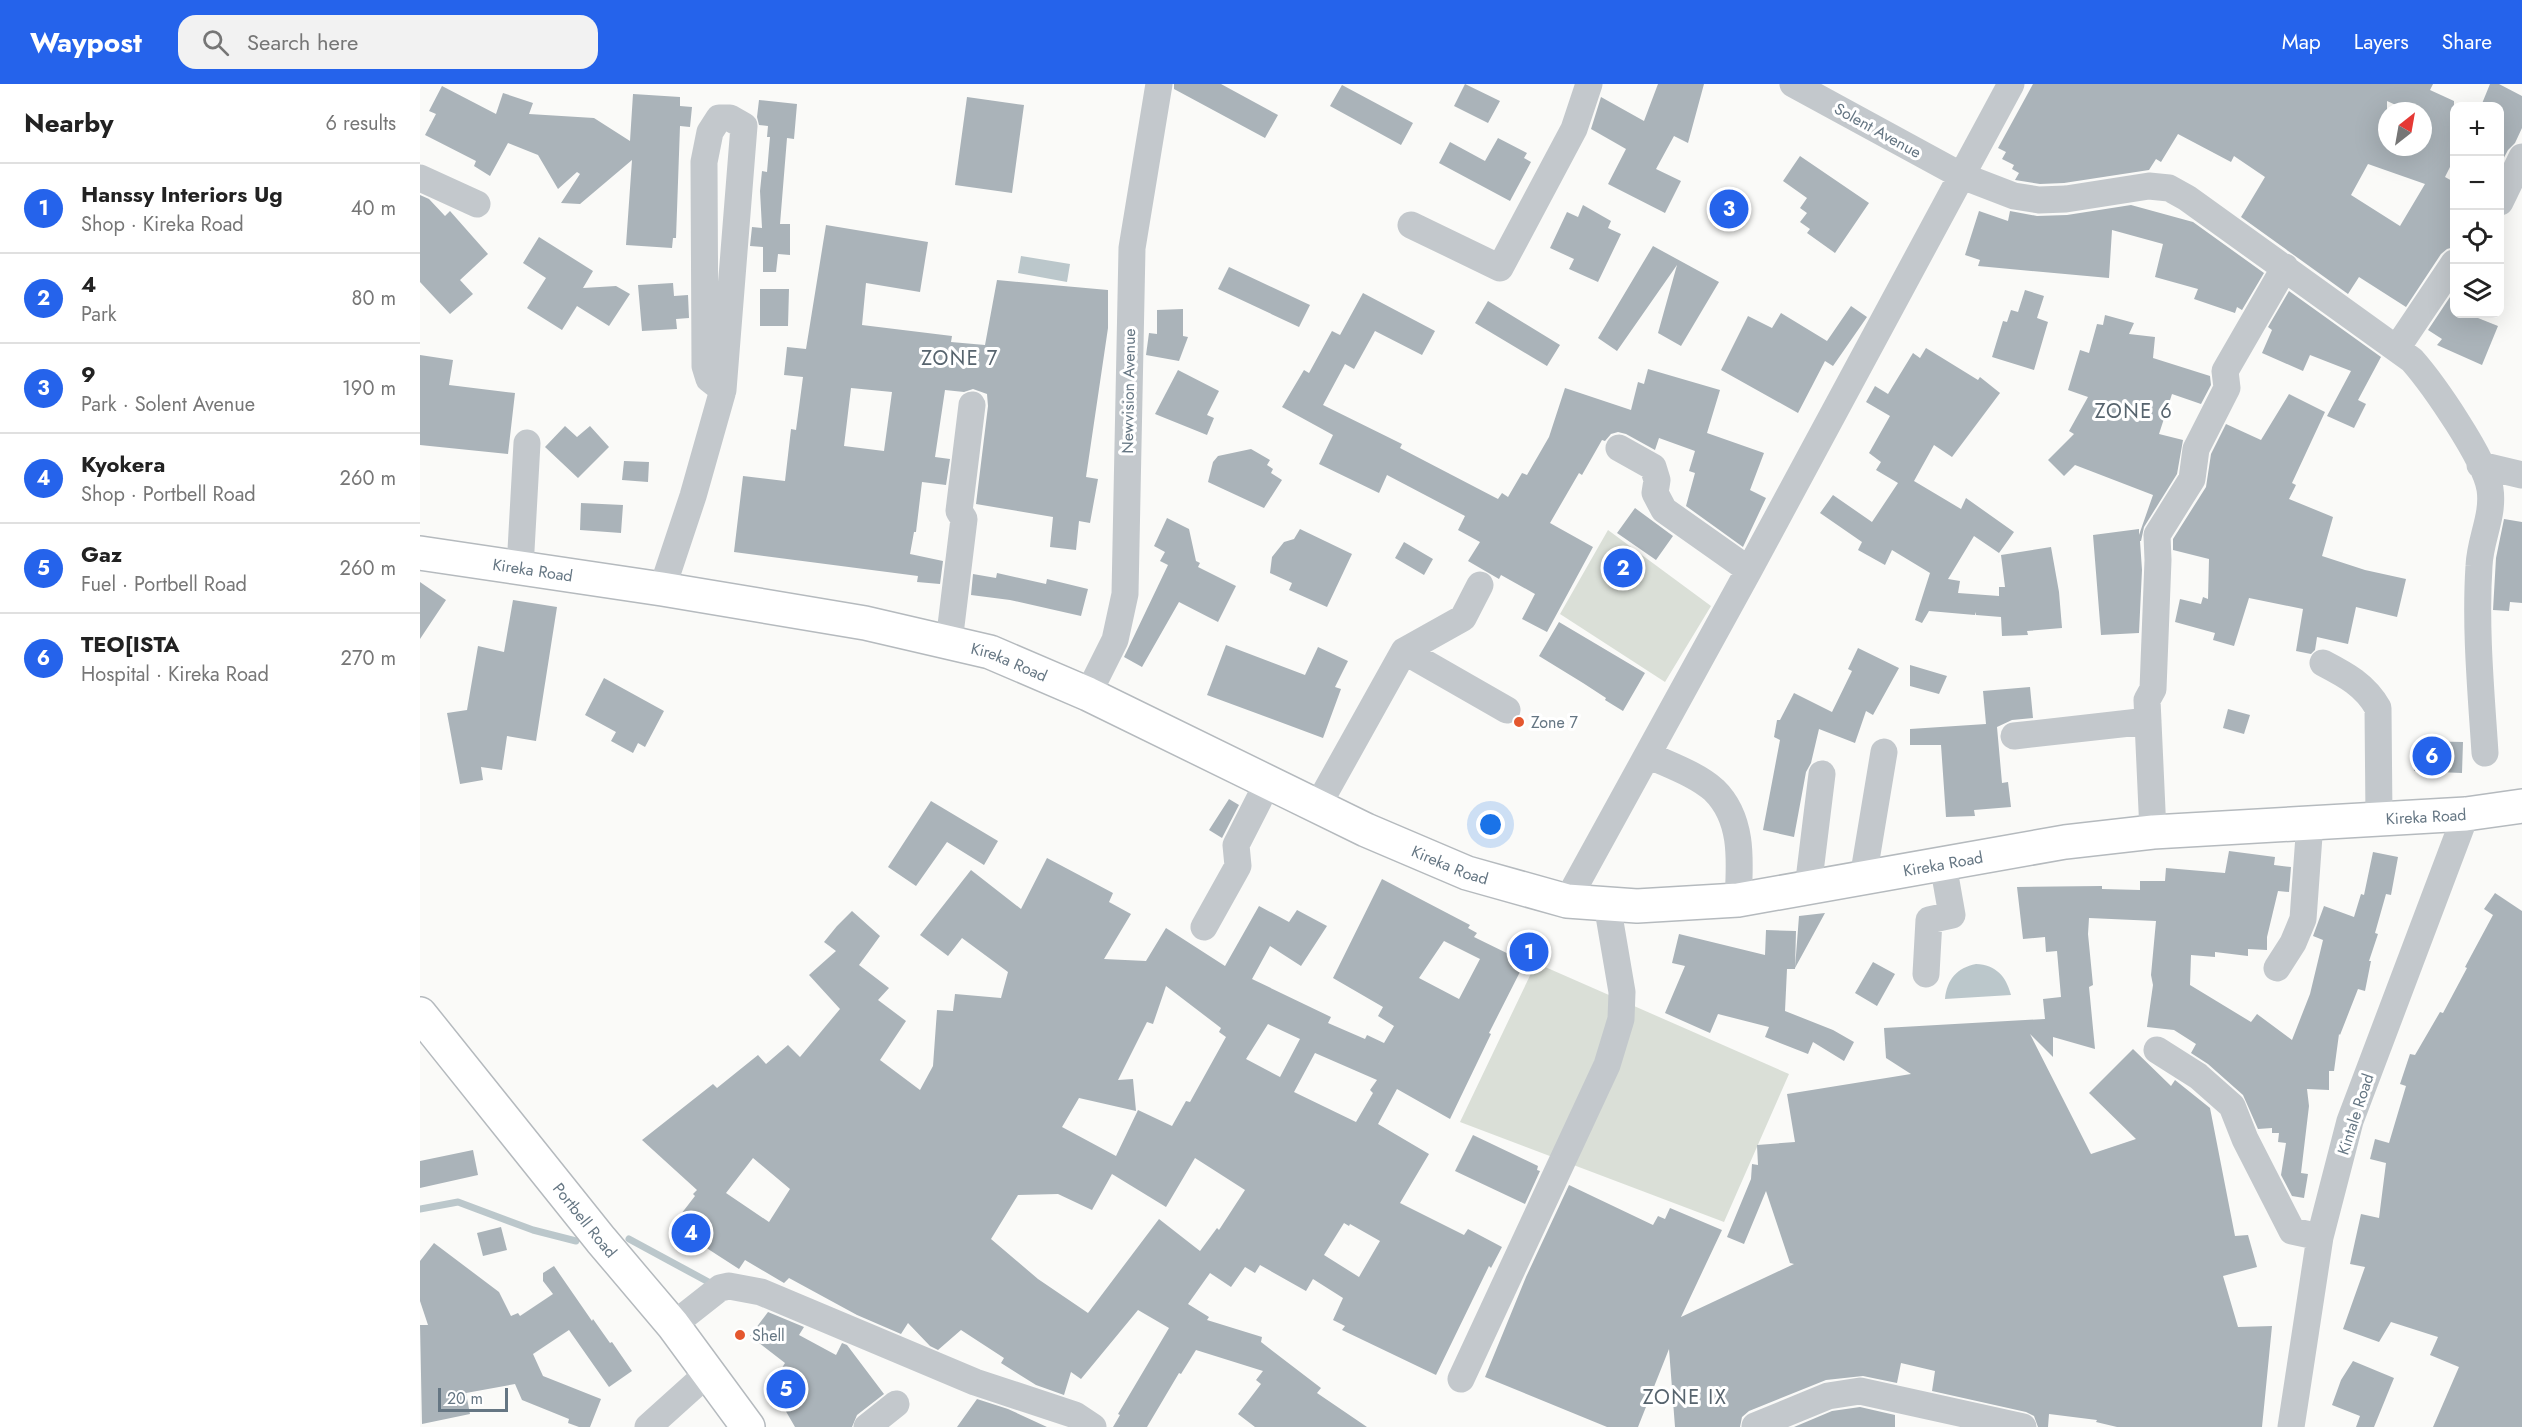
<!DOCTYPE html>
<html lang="en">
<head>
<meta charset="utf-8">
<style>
	body { margin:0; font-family:Jost,sans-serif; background:#f2f2f2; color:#222 }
	.controls { position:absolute; right:18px; top:18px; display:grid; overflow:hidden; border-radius:12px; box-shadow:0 6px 24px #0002 }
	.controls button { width:54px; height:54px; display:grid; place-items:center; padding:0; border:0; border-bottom:2px solid #e0e0e0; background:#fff; color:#222; font:30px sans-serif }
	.compass { position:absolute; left:1958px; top:18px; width:54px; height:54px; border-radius:50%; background:#fff; box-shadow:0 6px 24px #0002; rotate:31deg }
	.scale { position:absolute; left:18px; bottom:15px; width:70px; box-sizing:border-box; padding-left:6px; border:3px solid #657683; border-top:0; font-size:16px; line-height:21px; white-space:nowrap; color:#657683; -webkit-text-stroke:4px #fff; paint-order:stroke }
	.you { position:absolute; left:1071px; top:741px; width:21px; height:21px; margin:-15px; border:4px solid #fff; border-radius:50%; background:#1a73e8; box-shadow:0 0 0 9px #1a73e833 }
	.badge { display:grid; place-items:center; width:39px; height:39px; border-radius:50%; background:#2563eb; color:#fff; font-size:20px; font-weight:700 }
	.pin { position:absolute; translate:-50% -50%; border:3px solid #fff; box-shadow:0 2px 6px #0006 }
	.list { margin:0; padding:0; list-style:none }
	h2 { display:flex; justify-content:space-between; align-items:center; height:78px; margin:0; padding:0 24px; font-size:26px }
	h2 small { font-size:20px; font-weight:400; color:#767676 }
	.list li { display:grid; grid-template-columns:39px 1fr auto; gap:18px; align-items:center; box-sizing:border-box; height:90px; padding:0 24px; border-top:2px solid #e0e0e0 }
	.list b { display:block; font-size:22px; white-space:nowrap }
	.list p { margin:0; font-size:20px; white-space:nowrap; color:#767676 }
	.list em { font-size:20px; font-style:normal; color:#767676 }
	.icon { flex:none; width:33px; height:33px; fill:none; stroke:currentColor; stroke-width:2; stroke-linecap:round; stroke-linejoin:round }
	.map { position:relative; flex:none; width:2102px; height:1343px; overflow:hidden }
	header { display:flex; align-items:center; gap:36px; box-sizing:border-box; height:84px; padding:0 30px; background:#2563eb; color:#fff }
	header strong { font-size:28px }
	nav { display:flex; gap:33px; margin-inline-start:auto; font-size:21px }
	.search { width:420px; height:54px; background:#f2f2f2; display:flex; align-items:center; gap:15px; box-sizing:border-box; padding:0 21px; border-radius:18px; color:#767676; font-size:22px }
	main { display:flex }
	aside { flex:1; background:#fff }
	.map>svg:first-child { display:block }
	.green { fill:#dadfd7 }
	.water { fill:#bbc7cb }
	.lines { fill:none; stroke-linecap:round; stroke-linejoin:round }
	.stream { stroke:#bbc7cb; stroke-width:7 }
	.building { fill:#aab3b9; fill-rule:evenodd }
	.major-casing { stroke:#b5babe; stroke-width:36 }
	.minor { stroke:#c3c8cc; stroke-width:27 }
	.major { stroke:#fff; stroke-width:33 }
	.poi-dot { fill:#e4572e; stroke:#fff; stroke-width:2 }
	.labels { text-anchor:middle; stroke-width:6; stroke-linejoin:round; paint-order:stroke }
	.street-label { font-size:16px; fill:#657683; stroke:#fff }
	.poi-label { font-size:16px; fill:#657683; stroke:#fff; text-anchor:start }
	.quarter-label { font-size:20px; letter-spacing:1.5px; fill:#57646e; stroke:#fff }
</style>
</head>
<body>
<header>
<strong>Waypost</strong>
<div class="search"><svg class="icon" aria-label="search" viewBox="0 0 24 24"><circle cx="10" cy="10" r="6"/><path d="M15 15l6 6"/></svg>Search here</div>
<nav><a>Map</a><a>Layers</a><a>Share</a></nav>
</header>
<main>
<aside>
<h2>Nearby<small>6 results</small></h2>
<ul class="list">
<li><span class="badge">1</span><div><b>Hanssy Interiors Ug</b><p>Shop · Kireka Road</p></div><em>40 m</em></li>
<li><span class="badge">2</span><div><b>4</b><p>Park</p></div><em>80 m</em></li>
<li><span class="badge">3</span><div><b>9</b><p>Park · Solent Avenue</p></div><em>190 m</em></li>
<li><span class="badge">4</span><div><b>Kyokera</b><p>Shop · Portbell Road</p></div><em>260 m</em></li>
<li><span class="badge">5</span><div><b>Gaz</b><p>Fuel · Portbell Road</p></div><em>260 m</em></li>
<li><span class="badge">6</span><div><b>TEO[ISTA</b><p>Hospital · Kireka Road</p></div><em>270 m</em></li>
</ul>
</aside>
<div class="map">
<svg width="2102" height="1343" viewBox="0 0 2102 1343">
	<rect width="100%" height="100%" fill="#fafaf8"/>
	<path class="green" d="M1188,446L1291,522L1245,598L1140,530Z
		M1116,879L1369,990L1304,1138L1040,1038Z"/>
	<path class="water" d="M601,172L650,180L647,198L598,189Z
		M1556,880C1576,881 1586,892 1591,911L1525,915C1527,895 1537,884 1556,880Z"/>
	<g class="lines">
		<path class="stream" d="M0,1125L38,1118L113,1146L156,1157
			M209,1155L294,1201"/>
	</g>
	<path class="building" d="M754,0H801L858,31L845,54L754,5Z
		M1045,0L1080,17L1068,39L1034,22Z
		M1238,0H1284L1268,59L1254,52L1236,85L1261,97L1245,129L1188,100L1206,65L1171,45L1181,13L1224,37Z
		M1613,0H2013L2010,6L2034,17V75L2025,93L2034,98V163L2027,165L2021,170L1986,223L1939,193L1928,210L1821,133L1845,93L1814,72L1811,78L1758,50L1741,78L1736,75L1729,86L1644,99L1620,100L1595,96L1599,89L1592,85L1594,81L1582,75L1586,68L1578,64ZM1967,17L1989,27H2003V63H1967ZM1948,80L2005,100L1980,142L1931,111Z
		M2070,0H2079L2102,12V44L2095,59L2088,66L2079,83V22H2061Z
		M922,1L993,39L981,61L910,22Z
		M22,2L76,30L83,9L113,19L109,30L174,34L210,57L213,10L260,13V22L272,23L270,43L260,42L256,154H253L252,164L206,161L212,76L160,120L141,119L160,90L157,88L138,105L118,71L88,59L70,92L54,82L56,77L5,51L16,30L9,27Z
		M547,13L604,21L592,109L535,101Z
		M339,16L377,20L374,55L367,54L360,140H370V171L358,170L356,188H343V163L330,162L332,143L342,144L340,107L342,87L347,88L350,53H347L348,42L339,41L337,33Z
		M1078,54L1107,69L1104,74L1111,78L1090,117L1019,79L1030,58L1065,77Z
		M1380,72L1449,119L1415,169L1387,149L1390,145L1380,138L1387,129L1380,124L1387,114L1363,97Z
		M0,111L9,115L25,132L30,127L68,170L40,196L53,210L30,230L0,198Z
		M1163,121L1191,137L1188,144L1201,150L1178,198L1149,185L1154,175L1130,164L1147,128L1158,133Z
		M1711,121L1773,138L1844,189L1822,226L1817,223L1815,229L1774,215L1778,205L1735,193L1743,160L1692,146L1689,194L1558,182L1560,176L1545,171L1559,127L1588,137L1590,127L1617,132L1647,131Z
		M406,141L508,158L500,208L446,199L442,241L532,252L531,258L565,261L577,196L688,206V244L666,393L678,395L670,439L659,437L656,466L630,463L633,433L556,420L568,322L567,310L553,305L544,308L525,306L515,373L530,375L526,401L502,398L496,448H494L490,470L523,477L520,500L497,498L498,492L314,468L323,392L365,397L371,345L376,346L383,293L364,291L367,263L386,265ZM431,304L472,308L464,367L424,362Z
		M119,153L173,187L163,204L196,202L210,210L189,242L157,222L142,246L107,224L126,194L103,179Z
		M1233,162L1299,198L1261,262L1238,249L1257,181L1197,267L1178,254Z
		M809,183L890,221L879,243L798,205Z
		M253,199L254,212L268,211L269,234L256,235L257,245L222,247L218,201Z
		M340,205H369L368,242H340Z
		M1605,206L1624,212L1617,234L1628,238L1614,286L1572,273L1583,237L1587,238L1591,226L1598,228Z
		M1869,207L1961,273L1938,316L1946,320L1934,344L1907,332L1931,287L1890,271L1883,287L1842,269L1852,246L1848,243Z
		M2034,207V230H2048L2078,242L2062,281L2017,261L2022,255L2008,246Z
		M943,209L1015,247L1002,271L955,247L934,285L925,280L903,321L982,360L980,364L1078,415L1082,409L1088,413L1102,389L1107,391L1129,353L1145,304L1211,326L1218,298L1224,300L1228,285L1300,306L1287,349L1344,369L1330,406L1346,414L1323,463L1266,422L1275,389L1269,387L1275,367L1239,354L1235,366L1206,350L1198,348L1191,350L1185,357L1182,356L1162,391L1159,389L1130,439L1173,463L1127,548L1102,535L1115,510L1081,491L1079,495L1048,477L1060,458L1038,446L1045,432L967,391L959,409L899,380L913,351L862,323L884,286L889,289L912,247L920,251Z
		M1068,217L1140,261L1127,282L1055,239Z
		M1431,222L1447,233L1413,282L1405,277L1378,329L1301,286L1328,232L1352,244L1361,229L1407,257Z
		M763,225V252L768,253L759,277L726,271L729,249L737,250V226Z
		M1685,231L1714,239L1709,250L1735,253L1733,274L1790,292L1791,301L1781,320L1752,310L1739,350L1763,356L1757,390L1724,443L1721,457H1720L1722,486L1719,549L1681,551L1673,451L1719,445V451L1733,411L1655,381L1644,392L1628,376L1654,350L1649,347L1668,313L1648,306L1660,266L1669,269L1677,240L1683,241Z
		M1506,264L1558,296L1560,293L1580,309L1532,373L1514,361L1494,397L1541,425L1546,414L1594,448L1579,469L1554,452L1528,495L1540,497L1538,509L1579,512V503H1585L1581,471L1631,463L1639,508L1642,544L1607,547L1608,551L1582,552L1581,533L1556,531V528L1555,531L1509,527L1502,539L1495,536L1510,489L1472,466L1465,481L1438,466L1442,458L1400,429L1413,411L1452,438L1478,399L1456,386L1461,378L1449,369L1470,332L1446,318L1455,302L1468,310L1493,269L1500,274Z
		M0,271L33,276L29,301L95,309L88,370L0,361Z
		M758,286L799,307L787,331L794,334L787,351L735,330Z
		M1869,310L1905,328L1872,399L1876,401L1869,415L1913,433L1902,472L1945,486L1986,495L1977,533L1936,523L1928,560L1897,553L1895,566L1891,570L1876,567L1883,525L1829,514L1814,562L1793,556L1795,549L1755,538L1760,515L1781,520L1783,513L1788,515L1789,475L1753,466V455L1786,403L1791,370L1806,340L1841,356Z
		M145,342L157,353L170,342L189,363L158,394L125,363Z
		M831,365L850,376L847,381L853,385L851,389L862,396L844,424L788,398L793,378L798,372Z
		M204,377L229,378L228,398L202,396Z
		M161,419L203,421L201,449L160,446Z
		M1215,424L1253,452L1236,476L1197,449Z
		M747,434L769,445L776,477L780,479L778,483L816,502L798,538L759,518L722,583L704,573L748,481L740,477L745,468L734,462Z
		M2084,435L2102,438V519L2090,518L2089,527L2073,526L2076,474Z
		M880,445L932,470L907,523L869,506L872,499L850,489L852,473L864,458L874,455Z
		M984,458L1013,475L1004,491L975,474Z
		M577,489L626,500L627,495L668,505L661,532L590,516L551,511L553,490L576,494Z
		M0,498L26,516L0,555Z
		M93,516L137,523L116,657L87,652L82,686L61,683L63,696L40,700L27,629L47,626L58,562L84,568Z
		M1139,538L1225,589L1203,627L1185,616L1186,614L1163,599L1119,572Z
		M806,561L885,591L898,563L928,577L915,603L921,605L903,654L787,611Z
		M1438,564L1479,584L1453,631L1446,627L1435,659L1399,645L1391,679L1386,688L1374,753L1343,746L1360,656L1354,653L1357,636H1360L1374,609L1412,628L1432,587L1428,585Z
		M1490,581L1527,592L1519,610L1490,602Z
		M184,594L244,627L225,663L218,659L213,669L191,657L196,648L165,631Z
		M1610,603L1613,634L1592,636L1577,643L1582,699L1588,698L1591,723L1554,726L1555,732L1526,733L1521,661H1490V645L1566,640L1563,607Z
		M1808,625L1830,631L1824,650L1803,644Z
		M1995,657L2043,658L2042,689L1994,687Z
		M809,715L819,721L802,754L789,746Z
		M511,717L578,757L564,781L527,758L496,802L468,783Z
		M1809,767L1855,773L1854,781L1871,783L1869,808L1858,807L1847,853V866L1828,865V872L1795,868V873L1771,871L1770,901L1831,938L1837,930L1872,956L1890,910L1903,856L1893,852L1904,822L1934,833L1941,810L1944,811L1953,768L1978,773L1971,811L1966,810L1955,849L1958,850L1949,877H1951L1945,907L1938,905L1920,951L1919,950L1914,987H1909V1006L1887,1005L1889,1022L1881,1089L1888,1090L1884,1114L1872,1112L1861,1091L1866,1059L1858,1058L1859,1049H1852V1044L1838,1045L1823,1011L1788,980L1771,969L1776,960L1754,946L1727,943L1733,901L1731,891L1736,837L1669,834L1668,850L1673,901L1669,903L1675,965L1633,953V973L1610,950L1671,1070L1716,1055L1669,1009L1713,965L1751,1002L1755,996L1790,1024L1815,1152L1828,1151L1837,1183L1803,1192L1818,1243L1852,1242L1842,1343H1697L1676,1338L1677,1336L1629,1330L1628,1343H1618L1614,1332L1606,1328L1512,1307L1515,1287L1481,1279L1477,1299L1443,1292L1406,1296L1329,1327L1322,1333L1320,1343H1255L1249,1265L1218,1343H1187L1065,1293L1106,1193L1149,1101L1233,1141L1238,1132L1245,1135L1250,1124L1302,1146L1261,1233L1374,1180L1370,1179L1346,1107L1324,1160L1307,1153L1331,1095L1332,1080L1338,1081L1337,1061L1375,1058L1367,1010L1491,990L1466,974L1464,944L1625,935L1623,915L1641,913L1637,867L1626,868L1625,853L1603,855L1597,803L1682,802V805L1720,806V797H1745L1746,784L1805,789Z
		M627,774L693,809L689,818L711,830L684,875L726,877L746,844L805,882L839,822L869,838L877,826L907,842L881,882L850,862L832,895L911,933L908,939L945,955L947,951L964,959L974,942L958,932L963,923L913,894L962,795L1050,841L1048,844L1057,849L1054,853L1105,878L1069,949L1071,950L1030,1035L977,1005L958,1040L1009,1070L980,1119L1044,1151L1048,1145L1082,1163L1071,1184L1069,1182L1016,1291L922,1246L925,1242L913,1236L923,1214L893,1195L886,1207L840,1181L835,1189L825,1183L811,1203L790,1189L768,1220L789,1233L787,1236L842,1253L841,1258L901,1304L897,1309L947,1343H835L818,1330L841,1300L836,1296L843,1287L776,1266L761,1290L759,1289L727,1343H693L700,1331L698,1330L749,1244L718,1226L661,1295L651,1288L644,1311L616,1301L581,1279L584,1274L541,1246L518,1266L510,1262L488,1239L481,1250L437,1231L369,1194L364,1199L325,1176L319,1185L271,1154L269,1156L251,1143L275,1112L273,1110L277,1106L222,1056L293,1000L297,1004L338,971L346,980L368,961L380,973L420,925L389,891L416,867L404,858L417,842L432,827L460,852L439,881L469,904L458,916L486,937L460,976L500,1006L513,982L517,926L533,927L535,910L581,914L588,888L542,854L528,872L500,851L551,786L601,825ZM1024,857L1060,875L1039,915L999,894ZM746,902L801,944L799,948L806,953L770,1018L766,1017L752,1042L718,1026L696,1072L642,1043L659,1014L716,1027L713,995L698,996L727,938L733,940ZM848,940L880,955L860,993L826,975ZM895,969L957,996L950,1006L953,1009L936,1038L874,1008ZM333,1074L370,1105L349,1138L306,1109ZM775,1074L825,1106L799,1146L797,1144L780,1167L739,1135L668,1229L618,1195L571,1155L598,1111L638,1110L672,1126L692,1090L746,1123ZM924,1139L929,1142L930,1140L960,1157L939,1193L904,1171Z
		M2075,809L2102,827V1343H2013L2039,1283L2010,1271L2018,1253L1971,1238L1959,1258L1923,1245L1945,1183L1930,1180L1941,1130L1959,1134L1966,1079L1950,1075L1955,1055L1969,1059L1986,1002L1980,1000L1990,970L1995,971L2020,928L2023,929L2047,884L2045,883L2073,831L2064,825Z
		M1405,829L1375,884L1379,832Z
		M1346,846L1376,847L1375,885H1367L1365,927L1413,946L1434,958L1424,977L1393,958L1388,970L1345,953L1349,943L1298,930L1290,949L1245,929L1265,882L1252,879L1259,850L1345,871Z
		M1453,878L1475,890L1457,922L1435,909Z
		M1053,1051L1118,1082L1117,1086L1120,1087L1105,1120L1035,1087Z
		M53,1066L58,1091L0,1104V1077Z
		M81,1143L87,1166L63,1172L57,1149Z
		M14,1159L79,1208L91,1232L98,1229L100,1232L133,1210L123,1197V1189L134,1182L172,1237L173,1235L190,1259L192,1258L212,1287L189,1303L149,1246L113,1270L123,1292L181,1315L170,1343H159L148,1339L149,1335L102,1316L95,1300L46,1309L50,1330L2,1340L0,1241H8L0,1217V1177Z
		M348,1228L384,1243L379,1251L416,1271L422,1259L427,1261L464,1310L437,1331L432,1343H375L364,1324L380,1313L354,1297L365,1279L330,1252Z
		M1933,1277L1974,1294L1954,1343H1936L1940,1332L1912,1321L1921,1296Z
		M557,1315L588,1325L627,1343H537Z
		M1440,1323L1475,1331V1343H1374L1412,1327Z"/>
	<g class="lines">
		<defs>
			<g id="major">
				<path id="s1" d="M0,469L242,505L445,539L570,568L668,610L946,746L1047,789L1147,817L1217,822L1318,816L1645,758L1733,748L2046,730L2102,722"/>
				<path id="s2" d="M0,930L181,1156L253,1241L328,1343"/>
			</g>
		</defs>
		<use href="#major" class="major-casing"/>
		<path class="minor" d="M1373,0L1542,92L1594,112L1619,116L1646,115L1729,102L1749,104L1767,114L1992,276C2014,301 2065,375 2070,405C2074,432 2060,455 2059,482C2055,544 2061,607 2065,669
			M0,94L57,120
			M2080,118L2102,73
			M991,141L1080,184L1154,45L1169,0
			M1977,264L2034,179
			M1199,364L1233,383L1237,396L1235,409L1244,426L1329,486
			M2060,381L2102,391
			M100,484L107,359
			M242,505L273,412L303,306L324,42L310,34H299L290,48L284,78L285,282L289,295L303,306
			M529,558L544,435L539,427L552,321
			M984,567L1043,534L1060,501
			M1903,579C1926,591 1945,601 1958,624L1959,734
			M668,610L695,556L705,510L712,164L739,0
			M1594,652L1728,637
			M1228,671C1249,681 1276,690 1294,706C1324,735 1320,779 1318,816
			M897,723L984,567L1087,626
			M1733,748L1727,616L1733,605L1738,476L1737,451L1772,395L1776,365L1807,304L1805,287L1865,183
			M1443,794L1464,668
			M1388,804L1402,690
			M1147,817L1329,486L1591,0
			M784,843L818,782L816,761L848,698
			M1857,884L1873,859L1883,835L1890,738
			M1506,890L1509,836L1532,831L1523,780
			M1737,966L1778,992L1812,1022L1825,1055L1872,1147L1900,1153
			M253,1241L300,1204L309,1202L341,1208L555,1298L655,1331L673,1343
			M1041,1295L1187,981L1201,935L1202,908L1187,820
			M1335,1342L1408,1312L1440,1307L1603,1343
			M228,1343L288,1289
			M447,1343L476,1320
			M1871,1343L1900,1153L1930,1037L2046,730"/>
		<use href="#major" class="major"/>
	</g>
	<g class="poi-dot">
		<circle cx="1099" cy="638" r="6"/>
		<circle cx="320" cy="1251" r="6"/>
	</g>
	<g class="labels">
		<g class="street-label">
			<text transform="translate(1458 46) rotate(29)" y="6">Solent Avenue</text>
			<text transform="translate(708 307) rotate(-89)" y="6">Newvision Avenue</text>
			<text dy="6" stroke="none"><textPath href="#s1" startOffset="114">Kireka Road</textPath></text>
			<text dy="6" stroke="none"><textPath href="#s1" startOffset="600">Kireka Road</textPath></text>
			<text dy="6" stroke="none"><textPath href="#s1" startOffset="2074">Kireka Road</textPath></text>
			<text dy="6" stroke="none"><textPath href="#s1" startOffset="1086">Kireka Road</textPath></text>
			<text dy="6" stroke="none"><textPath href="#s1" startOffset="1588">Kireka Road</textPath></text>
			<text transform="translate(1935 1030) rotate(-72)" y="6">Kintale Road</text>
			<text dy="6" stroke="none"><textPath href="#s2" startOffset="264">Portbell Road</textPath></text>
		</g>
		<g class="poi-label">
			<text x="1111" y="644">Zone 7</text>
			<text x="332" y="1257">Shell</text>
		</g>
		<g class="quarter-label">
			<text x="540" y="281">ZONE 7</text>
			<text x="1714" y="334">ZONE 6</text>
			<text x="1265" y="1320">ZONE IX</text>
		</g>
	</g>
</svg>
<div class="controls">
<button>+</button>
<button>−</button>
<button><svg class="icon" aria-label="locate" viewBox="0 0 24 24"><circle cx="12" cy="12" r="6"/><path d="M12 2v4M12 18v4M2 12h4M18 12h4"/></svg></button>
<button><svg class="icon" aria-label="layers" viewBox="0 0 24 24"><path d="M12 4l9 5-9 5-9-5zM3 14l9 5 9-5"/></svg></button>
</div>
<svg class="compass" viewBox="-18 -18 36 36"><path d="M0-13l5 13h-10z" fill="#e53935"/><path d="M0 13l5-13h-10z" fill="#767676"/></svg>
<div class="scale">20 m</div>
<div class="you"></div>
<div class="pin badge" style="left:1109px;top:868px">1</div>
<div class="pin badge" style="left:1203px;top:484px">2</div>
<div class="pin badge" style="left:1309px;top:125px">3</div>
<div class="pin badge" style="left:271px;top:1149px">4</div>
<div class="pin badge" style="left:366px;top:1305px">5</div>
<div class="pin badge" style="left:2012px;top:672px">6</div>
</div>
</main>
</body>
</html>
